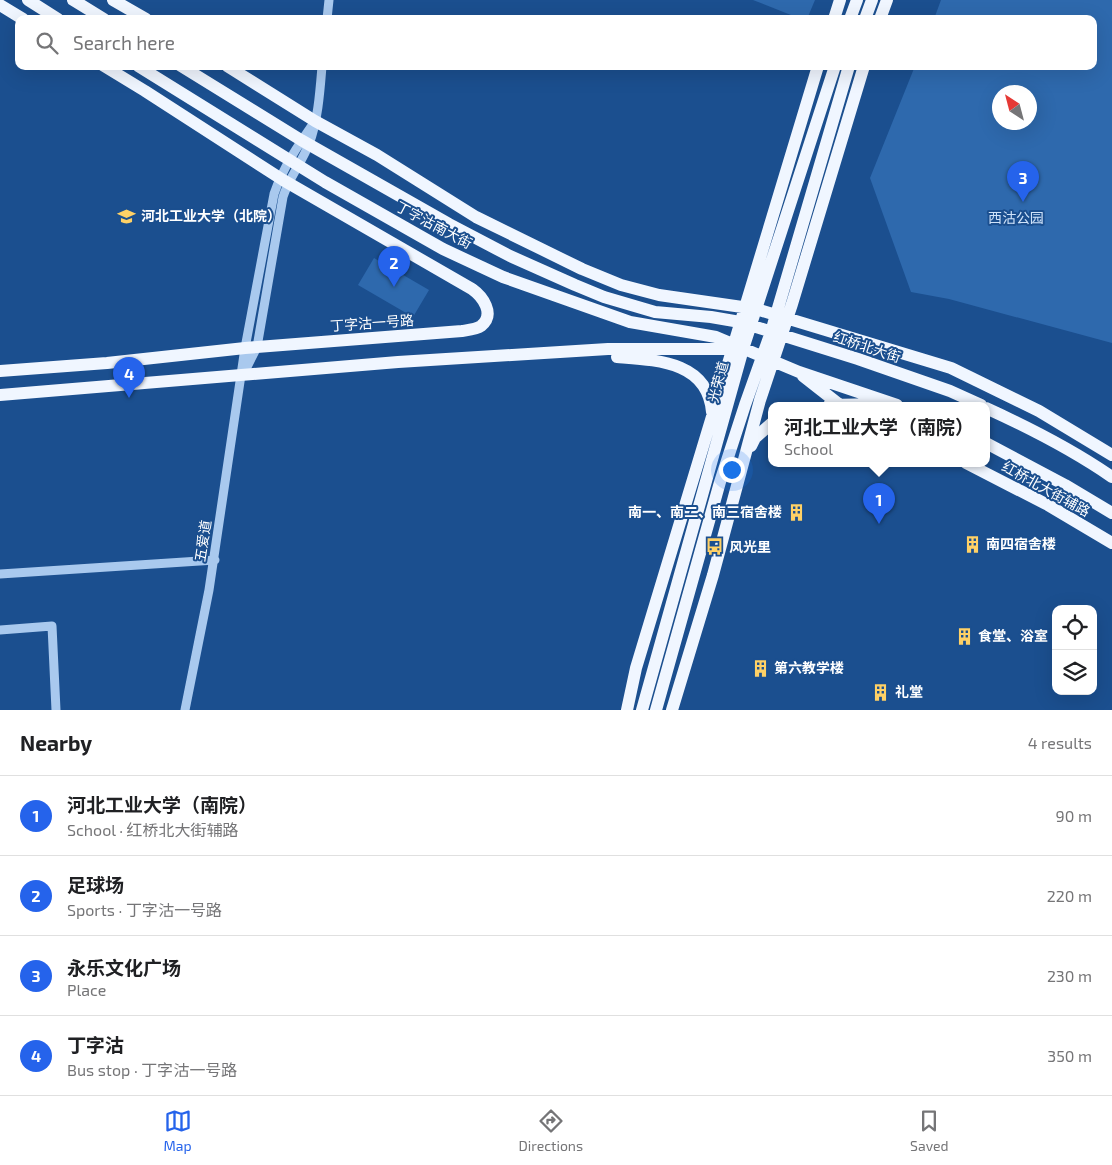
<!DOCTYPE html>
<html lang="en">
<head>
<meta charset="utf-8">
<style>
	body { margin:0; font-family:"Exo 2","Noto Sans SC",sans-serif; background:#f6f6f6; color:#202124 }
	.controls { position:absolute; right:15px; bottom:15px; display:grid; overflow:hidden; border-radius:10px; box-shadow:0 5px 20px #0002 }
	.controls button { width:45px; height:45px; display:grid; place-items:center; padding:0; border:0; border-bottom:1px solid #e0e0e0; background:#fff; color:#202124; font:25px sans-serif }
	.compass { position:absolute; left:992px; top:85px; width:45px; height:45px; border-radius:50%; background:#fff; box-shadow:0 5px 20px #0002; rotate:324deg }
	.you { position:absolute; left:731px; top:469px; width:18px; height:18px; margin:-12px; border:4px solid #fff; border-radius:50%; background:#1a73e8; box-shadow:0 0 0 8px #1a73e833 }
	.badge { display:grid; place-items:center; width:32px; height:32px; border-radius:50%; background:#2563eb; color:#fff; font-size:16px; font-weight:700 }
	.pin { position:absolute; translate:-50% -41px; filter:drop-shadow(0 1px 2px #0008) }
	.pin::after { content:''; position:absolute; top:26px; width:18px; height:15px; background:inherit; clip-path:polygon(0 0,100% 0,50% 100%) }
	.popup { position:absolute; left:768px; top:402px; width:222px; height:65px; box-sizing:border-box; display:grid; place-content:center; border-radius:10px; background:#fff; filter:drop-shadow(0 1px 4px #0005); font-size:16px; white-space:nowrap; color:#757577 }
	.popup b { font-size:19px; color:#202124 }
	.popup::after { content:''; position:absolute; left:50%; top:100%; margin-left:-10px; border:10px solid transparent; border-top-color:#fff }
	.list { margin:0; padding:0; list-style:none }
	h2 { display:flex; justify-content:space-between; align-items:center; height:65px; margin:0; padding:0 20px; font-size:21px }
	h2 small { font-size:16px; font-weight:400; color:#757577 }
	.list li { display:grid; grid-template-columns:32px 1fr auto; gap:15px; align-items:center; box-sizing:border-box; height:80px; padding:0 20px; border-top:1px solid #e0e0e0 }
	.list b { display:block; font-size:19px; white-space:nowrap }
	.list p { margin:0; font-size:16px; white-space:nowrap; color:#757577 }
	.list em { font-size:16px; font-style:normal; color:#757577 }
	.icon { flex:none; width:28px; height:28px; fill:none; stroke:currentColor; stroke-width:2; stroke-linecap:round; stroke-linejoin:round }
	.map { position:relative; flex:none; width:1112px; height:710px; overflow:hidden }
	.search { position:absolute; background:#fff; box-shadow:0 5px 20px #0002; left:15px; right:15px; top:15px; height:55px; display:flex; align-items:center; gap:12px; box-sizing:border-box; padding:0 18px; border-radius:10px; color:#757577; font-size:19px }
	.sheet { height:385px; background:#fff }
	nav { display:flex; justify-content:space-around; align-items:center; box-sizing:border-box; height:70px; border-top:1px solid #e0e0e0; background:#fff; font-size:14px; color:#757577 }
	nav a { display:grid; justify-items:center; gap:2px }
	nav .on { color:#2563eb }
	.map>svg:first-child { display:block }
	.green { fill:#2e69ad; fill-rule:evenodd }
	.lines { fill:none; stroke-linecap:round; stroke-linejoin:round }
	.minor { stroke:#a9c9ee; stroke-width:9 }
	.major { stroke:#f0f6ff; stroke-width:12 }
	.labels { text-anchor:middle; stroke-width:4; stroke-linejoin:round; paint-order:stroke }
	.poi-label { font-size:14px; font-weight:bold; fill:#fff; stroke:#1b4f8f; text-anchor:start }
	.park-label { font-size:14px; fill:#cfe3fa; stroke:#1b4f8f }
	.street-label { font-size:14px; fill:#fff; stroke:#1b4f8f }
</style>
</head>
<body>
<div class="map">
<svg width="1112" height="710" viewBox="0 0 1112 710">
	<rect width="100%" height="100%" fill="#1b4f8f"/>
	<path class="green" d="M753,0H815L807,19H801Z
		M941,0H1112V343L949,299L911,292L870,178L915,66H1093V19H934ZM1030,92V122H1000V92Z
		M374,258L429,290L413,317L358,285Z"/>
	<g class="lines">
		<path class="minor" d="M327,19L329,0
			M245,371L257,347L283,197C289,178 302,162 309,144C318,121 320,91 322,66
			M0,574L215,560
			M0,630L52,626L56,710
			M185,710L209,590L245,348L274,194C283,167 299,144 315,121"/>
		<path class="major" d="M28,0L58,19
			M73,0L104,19
			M113,0L146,19
			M0,5L23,19
			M834,19L840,0
			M850,19L857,0
			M865,19L872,0
			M880,19L887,0
			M138,66L325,182L443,249L503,277L630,322L716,337L799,372L897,405
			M181,66L301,140L449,224L510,256L575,285L604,297L655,312L711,317L740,322L858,359L950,391L981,405
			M227,66L315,121L377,155L476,217L582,269L621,285L659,295L756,309L951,368L1039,411L1112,455
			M617,357C656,360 708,361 712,412
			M0,371L107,363L245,348L462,331C468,330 477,329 481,326C496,314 482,296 472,289L283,180L145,91L104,66
			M803,376L840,405
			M0,395L398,362L608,349H743
			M829,405L884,404
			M986,408C1030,428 1073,450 1112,477
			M986,443L1065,485L1112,513
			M751,446L755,438L772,423
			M966,463L1048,505L1112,543
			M627,710L636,668L818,66
			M642,710L743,349L835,66
			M656,710L720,482L745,405L771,332L849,66
			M672,710L713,575L760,400L792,304L864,66"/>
	</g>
	<defs>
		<symbol id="school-bare" viewBox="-9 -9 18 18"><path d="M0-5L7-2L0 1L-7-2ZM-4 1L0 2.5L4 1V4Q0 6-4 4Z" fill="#ffd166" stroke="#1b4f8f" stroke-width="2.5" paint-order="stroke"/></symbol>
		<symbol id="building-bare" viewBox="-9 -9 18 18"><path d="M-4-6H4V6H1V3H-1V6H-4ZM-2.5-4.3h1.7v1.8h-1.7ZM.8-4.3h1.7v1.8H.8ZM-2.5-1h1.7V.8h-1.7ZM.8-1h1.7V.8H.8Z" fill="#ffd166" stroke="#1b4f8f" stroke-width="2.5" paint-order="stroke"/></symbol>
		<symbol id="bus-bare" viewBox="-9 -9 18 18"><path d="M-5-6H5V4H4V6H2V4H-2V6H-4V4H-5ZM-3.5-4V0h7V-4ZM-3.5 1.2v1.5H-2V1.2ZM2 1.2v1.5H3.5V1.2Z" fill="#ffd166" stroke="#1b4f8f" stroke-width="2.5" paint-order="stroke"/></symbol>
	</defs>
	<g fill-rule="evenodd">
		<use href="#school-bare" x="114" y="204" width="25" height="25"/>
		<use href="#building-bare" x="784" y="500" width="25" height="25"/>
		<use href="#building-bare" x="960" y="532" width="25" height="25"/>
		<use href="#bus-bare" x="702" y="534" width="25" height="25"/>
		<use href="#building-bare" x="952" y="624" width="25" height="25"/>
		<use href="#building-bare" x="748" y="656" width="25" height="25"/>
		<use href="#building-bare" x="868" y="680" width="25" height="25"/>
	</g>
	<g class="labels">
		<g class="poi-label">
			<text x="141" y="221">河北工业大学（北院）</text>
			<text x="782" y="517" text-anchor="end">南一、南二、南三宿舍楼</text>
			<text x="986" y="549">南四宿舍楼</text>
			<text x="729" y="552">风光里</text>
			<text x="978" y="641">食堂、浴室</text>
			<text x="774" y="673">第六教学楼</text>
			<text x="895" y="697">礼堂</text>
		</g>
		<g class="park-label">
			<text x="1016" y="223">西沽公园</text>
		</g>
		<g class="street-label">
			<text transform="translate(434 225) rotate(28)" y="5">丁字沽南大街</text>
			<text transform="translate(372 323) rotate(-4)" y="5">丁字沽一号路</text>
			<text transform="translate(867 347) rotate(18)" y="5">红桥北大街</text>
			<text transform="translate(718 382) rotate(-75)" y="5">光荣道</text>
			<text transform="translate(1046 489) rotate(29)" y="5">红桥北大街辅路</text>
			<text transform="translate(203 541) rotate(-81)" y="5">五爱道</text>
		</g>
	</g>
</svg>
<div class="controls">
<button><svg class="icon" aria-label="locate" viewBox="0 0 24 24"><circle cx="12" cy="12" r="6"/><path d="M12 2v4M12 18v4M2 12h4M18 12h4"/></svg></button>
<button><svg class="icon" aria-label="layers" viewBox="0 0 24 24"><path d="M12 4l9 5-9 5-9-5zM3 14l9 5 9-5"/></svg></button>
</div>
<svg class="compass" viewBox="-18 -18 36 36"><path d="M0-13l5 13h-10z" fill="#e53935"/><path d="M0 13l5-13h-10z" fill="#757577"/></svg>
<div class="you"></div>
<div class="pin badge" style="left:879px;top:524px">1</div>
<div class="popup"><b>河北工业大学（南院）</b>School</div>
<div class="pin badge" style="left:394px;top:287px">2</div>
<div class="pin badge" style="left:1023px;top:202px">3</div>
<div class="pin badge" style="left:129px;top:398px">4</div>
<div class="search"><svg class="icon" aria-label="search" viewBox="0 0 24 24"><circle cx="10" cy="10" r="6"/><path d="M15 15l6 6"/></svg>Search here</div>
</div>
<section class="sheet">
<h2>Nearby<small>4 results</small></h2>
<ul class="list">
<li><span class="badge">1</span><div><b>河北工业大学（南院）</b><p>School · 红桥北大街辅路</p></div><em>90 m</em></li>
<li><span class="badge">2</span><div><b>足球场</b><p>Sports · 丁字沽一号路</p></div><em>220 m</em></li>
<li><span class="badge">3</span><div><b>永乐文化广场</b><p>Place</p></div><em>230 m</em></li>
<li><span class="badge">4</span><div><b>丁字沽</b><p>Bus stop · 丁字沽一号路</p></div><em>350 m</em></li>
</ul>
</section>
<nav>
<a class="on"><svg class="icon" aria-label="map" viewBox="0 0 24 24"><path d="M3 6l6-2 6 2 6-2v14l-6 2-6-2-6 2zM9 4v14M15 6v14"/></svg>Map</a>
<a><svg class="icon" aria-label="directions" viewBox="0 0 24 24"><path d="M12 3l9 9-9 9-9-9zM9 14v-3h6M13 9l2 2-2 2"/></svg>Directions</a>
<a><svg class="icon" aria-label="saved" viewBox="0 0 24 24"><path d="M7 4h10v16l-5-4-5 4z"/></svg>Saved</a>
</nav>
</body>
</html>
